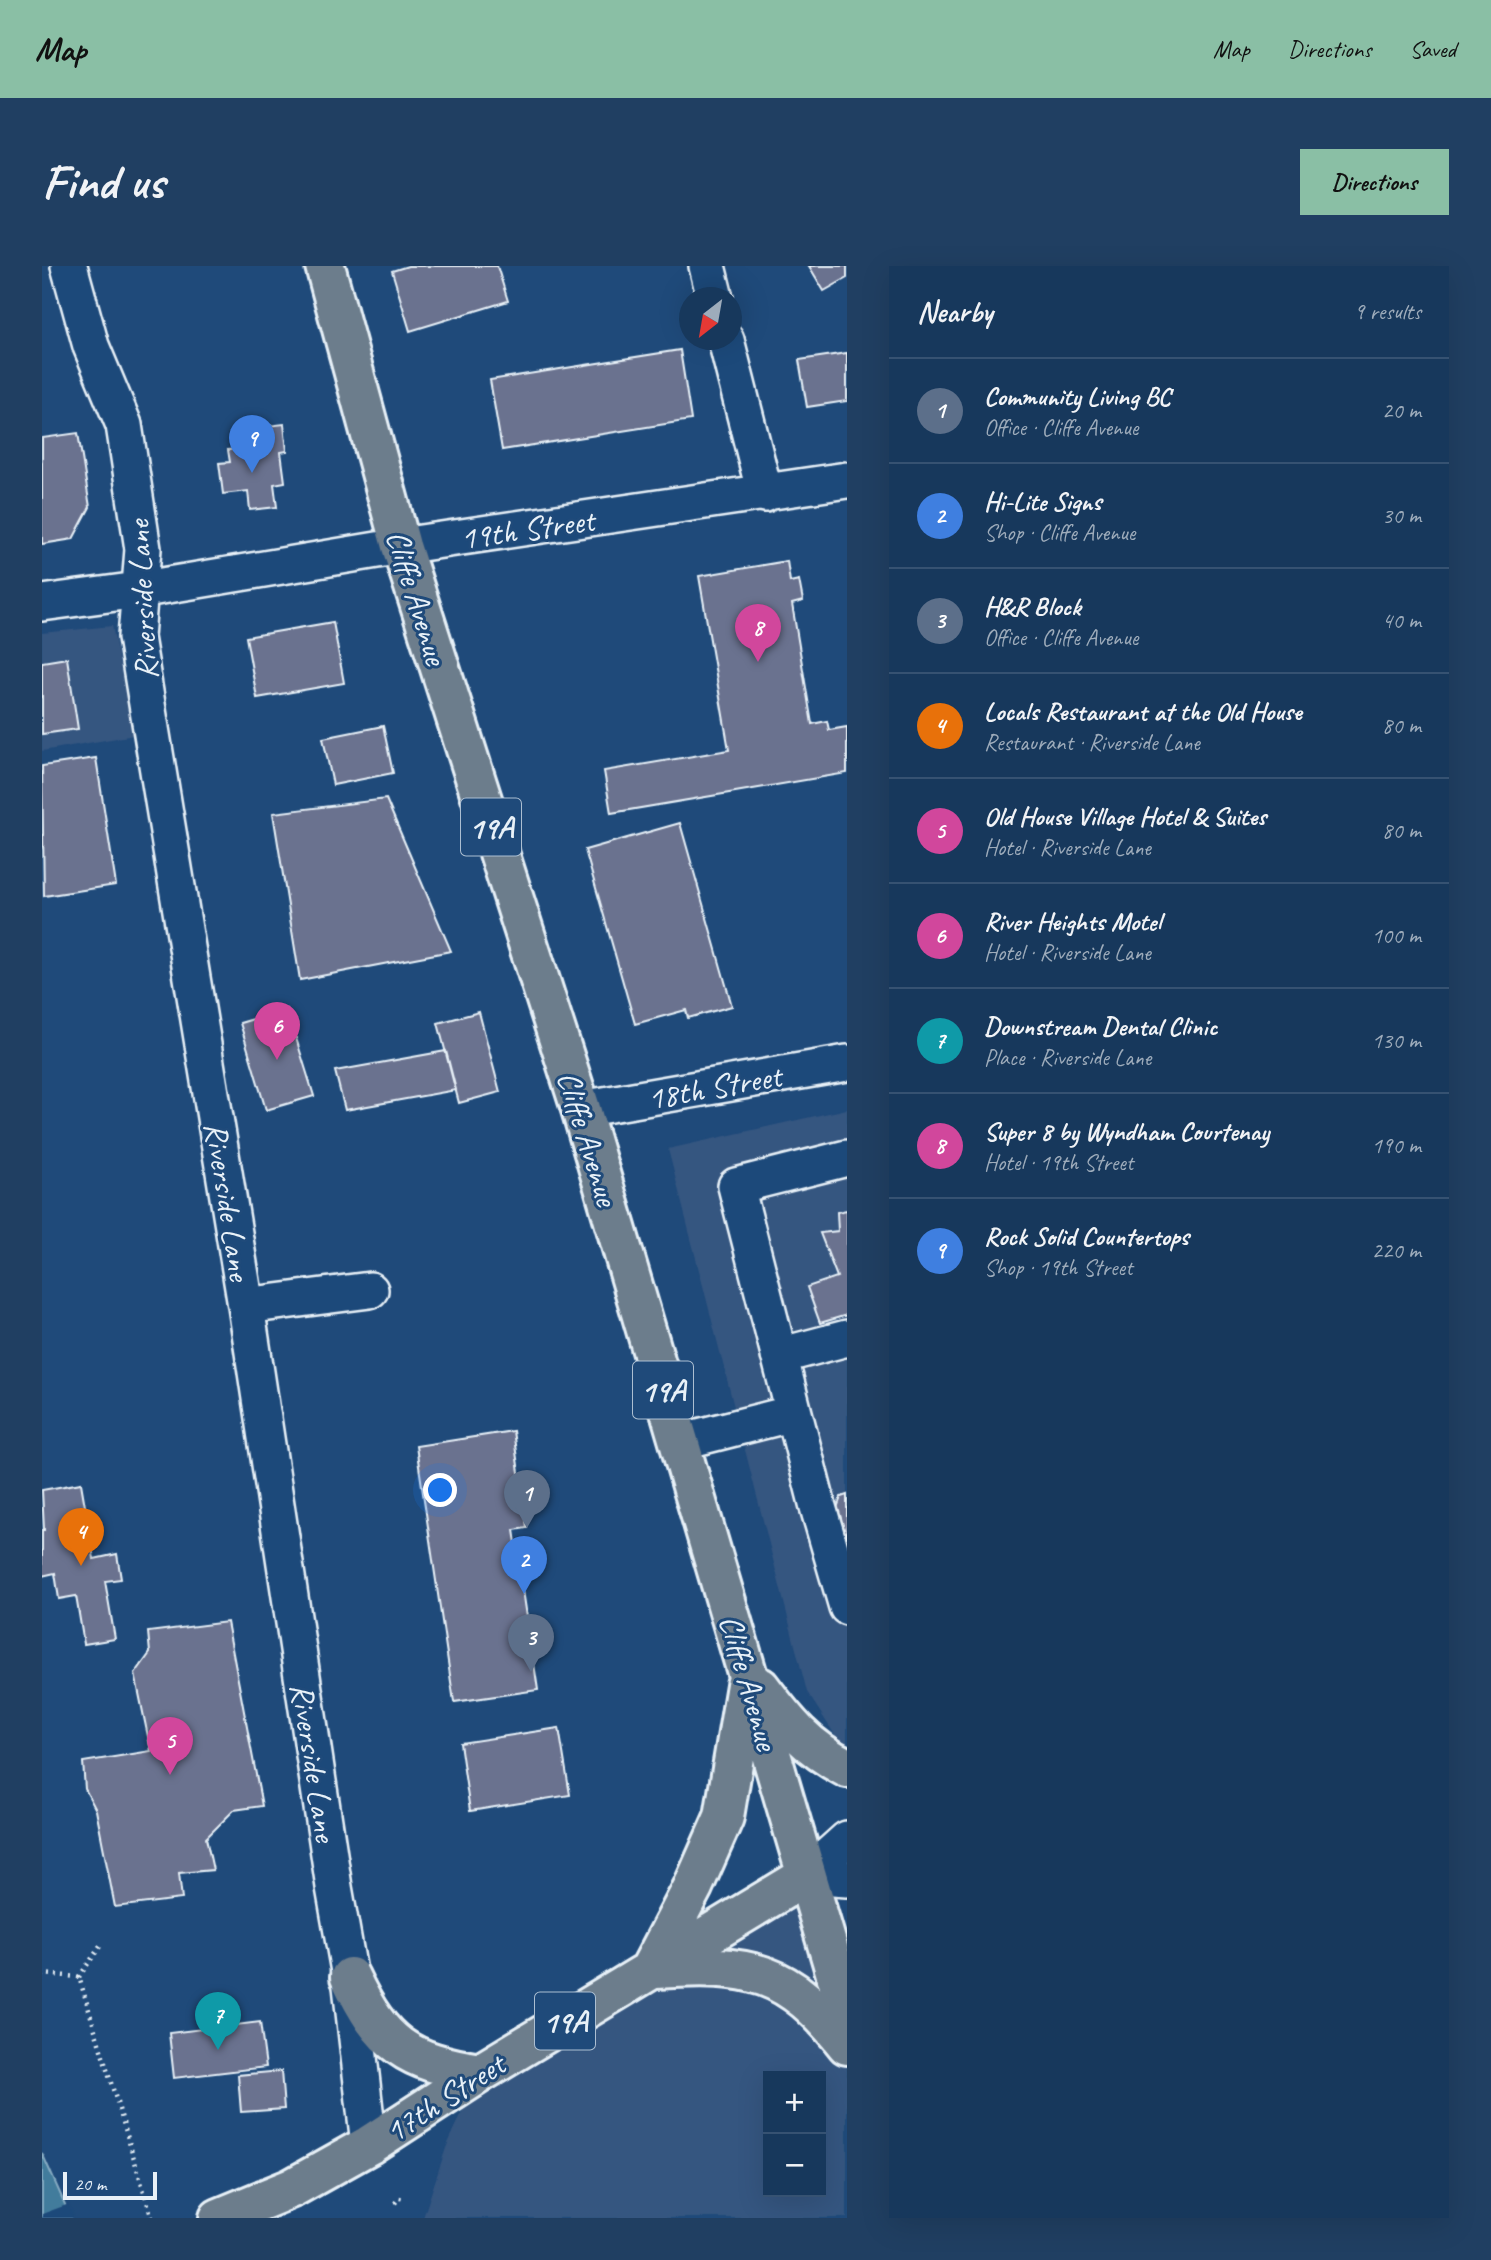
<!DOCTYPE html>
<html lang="en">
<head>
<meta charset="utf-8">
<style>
	body { margin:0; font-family:Caveat,sans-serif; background:#203f62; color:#f1f3f6 }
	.controls { position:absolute; right:21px; bottom:21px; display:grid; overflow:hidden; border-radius:0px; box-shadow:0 7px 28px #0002 }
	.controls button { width:63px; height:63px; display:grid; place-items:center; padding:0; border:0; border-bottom:2px solid #365272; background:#17385c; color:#f1f3f6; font:35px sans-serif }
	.compass { position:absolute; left:637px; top:21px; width:63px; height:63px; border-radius:50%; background:#17385c; box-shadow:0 7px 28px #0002; rotate:211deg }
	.scale { position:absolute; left:21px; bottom:18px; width:94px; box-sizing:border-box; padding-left:7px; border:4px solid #e8f1f8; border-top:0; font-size:19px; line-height:24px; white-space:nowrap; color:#e8f1f8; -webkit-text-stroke:5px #1f4a7a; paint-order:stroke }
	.you { position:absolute; left:399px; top:1225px; width:24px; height:24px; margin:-18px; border:5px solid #fff; border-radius:50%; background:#1a73e8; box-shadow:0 0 0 10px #1a73e833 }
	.badge { display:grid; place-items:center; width:46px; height:46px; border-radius:50%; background:#8abfa5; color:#fff; font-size:23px; font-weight:700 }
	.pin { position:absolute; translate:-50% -58px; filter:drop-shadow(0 2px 4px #0008) }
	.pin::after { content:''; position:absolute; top:37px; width:24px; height:21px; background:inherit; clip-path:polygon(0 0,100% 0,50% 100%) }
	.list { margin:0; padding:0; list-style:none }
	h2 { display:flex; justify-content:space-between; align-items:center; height:91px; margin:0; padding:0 28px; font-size:30px }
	h2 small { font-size:23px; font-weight:400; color:#9eacbb }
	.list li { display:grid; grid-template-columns:46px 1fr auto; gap:21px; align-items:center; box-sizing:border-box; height:105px; padding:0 28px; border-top:2px solid #365272 }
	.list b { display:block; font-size:26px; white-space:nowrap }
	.list p { margin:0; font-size:23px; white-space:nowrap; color:#9eacbb }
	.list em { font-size:23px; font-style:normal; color:#9eacbb }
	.map { position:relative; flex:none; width:805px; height:1952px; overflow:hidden; border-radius:0px }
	header { display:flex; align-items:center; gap:42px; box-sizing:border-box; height:98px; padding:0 35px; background:#8abfa5; color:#111 }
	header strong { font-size:33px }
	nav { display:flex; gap:38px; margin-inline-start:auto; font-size:24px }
	.intro { display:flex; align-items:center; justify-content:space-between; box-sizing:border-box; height:168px; padding:0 42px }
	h1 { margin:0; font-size:49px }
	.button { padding:18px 32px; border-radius:0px; background:#8abfa5; color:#111; font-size:24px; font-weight:700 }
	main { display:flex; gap:42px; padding:0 42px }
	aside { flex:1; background:#17385c; border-radius:0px; box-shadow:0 7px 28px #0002 }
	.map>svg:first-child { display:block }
	.built { fill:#365680; fill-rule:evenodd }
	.water { fill:#437b9c; stroke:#85aac1; stroke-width:2 }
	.pier { fill:#1f4a7a }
	.building { fill:#6b728f; stroke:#e8f1f8; stroke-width:2 }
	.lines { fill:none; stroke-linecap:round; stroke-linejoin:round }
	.minor-casing { stroke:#e8f1f8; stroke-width:40 }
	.major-casing { stroke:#e8f1f8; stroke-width:44 }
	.path { stroke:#e8f1f8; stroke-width:4.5; stroke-dasharray:2 5; stroke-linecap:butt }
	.minor { stroke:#1f4a7a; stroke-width:35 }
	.major { stroke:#6c7d8c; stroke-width:38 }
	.labels { text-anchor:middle; stroke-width:6; stroke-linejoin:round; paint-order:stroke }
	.shield { fill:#1f4a7a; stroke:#acbfd2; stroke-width:2 }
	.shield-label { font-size:32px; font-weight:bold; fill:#e8f1f8 }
	.street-label { font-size:33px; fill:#e8f1f8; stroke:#1f4a7a }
</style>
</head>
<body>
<header>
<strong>Map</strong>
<nav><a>Map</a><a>Directions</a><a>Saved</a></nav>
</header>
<div class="intro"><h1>Find us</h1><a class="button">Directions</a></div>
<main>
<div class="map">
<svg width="805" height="1952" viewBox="0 0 805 1952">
	<rect width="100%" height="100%" fill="#1f4a7a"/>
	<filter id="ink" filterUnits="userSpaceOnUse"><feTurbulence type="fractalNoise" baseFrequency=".0143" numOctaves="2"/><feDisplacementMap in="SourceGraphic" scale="14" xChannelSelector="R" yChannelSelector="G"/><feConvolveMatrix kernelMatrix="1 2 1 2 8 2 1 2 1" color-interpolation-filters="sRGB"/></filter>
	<g filter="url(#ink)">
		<path class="built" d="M70,360L92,469L0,485V367Z
			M805,843V1477L795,1472L765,1426L626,883Z
			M764,1610L805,1753V1952H381L404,1882L438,1807ZM726,1810H779V1926H726Z"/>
		<path class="water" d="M0,1887L29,1952H0Z"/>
		<path class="pier" d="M27,1938L32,1952H0V1948Z"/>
		<path class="building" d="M366,0H455L466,35L368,65L350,5Z
			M767,0H805V12L782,25Z
			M638,84L649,154L460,184L448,114Z
			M805,87V135L765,141L757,94Z
			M242,158L245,185L239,186L243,216L232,218L235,241L208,244L206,225L181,228L177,197L188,196L186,184L195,183L192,164Z
			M36,167L48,241L31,273L0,278V172Z
			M745,295L748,316L757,314L761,335L750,338L770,458L785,455L787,464L805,461V507L569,547L562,505L687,484L657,310Z
			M291,356L302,417L215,432L204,371Z
			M25,392L36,463L0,468V396Z
			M341,460L351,507L291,519L281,472Z
			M54,492L74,619L2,630L0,500Z
			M344,533L409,685L258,714L231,547Z
			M638,557L690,740L646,752L644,744L593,758L543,584Z
			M245,743L272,830L224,844L198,757Z
			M437,746L458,826L417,837L396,757Z
			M404,785L414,824L303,844L293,805Z
			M805,944V1049L778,1057L765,1021L795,1011L778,967L796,965L795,946Z
			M471,1165L485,1262L472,1264L496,1424L412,1436L374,1180Z
			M39,1217L52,1293L75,1288L79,1313L63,1315L73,1373L42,1378L34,1330L17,1333L13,1307L0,1310V1264H2L0,1224Z
			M805,1229V1282L794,1245L799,1231Z
			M185,1356L220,1540L192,1544L164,1572L171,1604L137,1607L140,1633L73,1641L54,1544L43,1523L41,1496L109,1485L93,1408L108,1387L106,1366Z
			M517,1462L528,1529L428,1545L418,1477Z
			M218,1756L224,1801L132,1812L127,1767Z
			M239,1805L242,1843L199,1846L196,1809Z"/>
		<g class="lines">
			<defs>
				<path id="minor" d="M27,0L49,80L82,159L101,283L94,371L204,1040L292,1621L308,1711L327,1879
					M665,0L673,32
					M684,74L723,228
					M0,337L96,324L359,280L805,214
					M539,843L805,797
					M204,1040L328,1024
					M737,1090L805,1072
					M752,1147L776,1241L805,1341
					M637,1176L752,1147L694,920L805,892
					M764,1610L805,1573
					M764,1610L805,1613"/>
				<path id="major" d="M283,0L359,280L539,843L805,1746
					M718,1421C745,1457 764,1481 805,1502
					M608,1703L651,1621L682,1551L704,1419
					M614,1703C708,1697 745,1703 805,1779
					M308,1711C340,1779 364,1795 438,1807
					M177,1952L250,1922L327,1879L438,1807L764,1610"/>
			</defs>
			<use href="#minor" class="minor-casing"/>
			<use href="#major" class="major-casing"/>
			<path class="path" d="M0,1708L37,1711L110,1952
				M37,1711L59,1679
				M353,1937L357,1932L364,1933"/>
			<use href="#minor" class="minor"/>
			<use href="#major" class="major"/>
		</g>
	</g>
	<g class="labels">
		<g class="shield">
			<rect x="419" y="532.5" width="60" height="57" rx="5"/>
			<rect x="591" y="1095.5" width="60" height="57" rx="5"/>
			<rect x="493" y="1726.5" width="60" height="57" rx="5"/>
		</g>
		<g class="shield-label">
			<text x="449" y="572">19A</text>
			<text x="621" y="1135">19A</text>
			<text x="523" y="1766">19A</text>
		</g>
		<g class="street-label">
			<text transform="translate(485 262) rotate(-8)" y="12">19th Street</text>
			<text transform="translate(376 331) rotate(73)" y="12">Cliffe Avenue</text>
			<text transform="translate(99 334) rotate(-93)" y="12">Riverside Lane</text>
			<text transform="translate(672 820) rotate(-10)" y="12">18th Street</text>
			<text transform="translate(547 872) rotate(73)" y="12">Cliffe Avenue</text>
			<text transform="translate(187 935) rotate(81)" y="12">Riverside Lane</text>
			<text transform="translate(708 1416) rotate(74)" y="12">Cliffe Avenue</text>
			<text transform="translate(273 1496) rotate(81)" y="12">Riverside Lane</text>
			<text transform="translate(402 1831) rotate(-33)" y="12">17th Street</text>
		</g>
	</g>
</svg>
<div class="controls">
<button>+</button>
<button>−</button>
</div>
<svg class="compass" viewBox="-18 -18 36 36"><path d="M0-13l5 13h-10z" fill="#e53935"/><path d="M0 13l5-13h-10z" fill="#9eacbb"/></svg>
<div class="scale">20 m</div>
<div class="you"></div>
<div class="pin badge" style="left:485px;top:1262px;background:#5c6f8a">1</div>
<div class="pin badge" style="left:482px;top:1328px;background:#3f7fe0">2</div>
<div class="pin badge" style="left:489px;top:1406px;background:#5c6f8a">3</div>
<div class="pin badge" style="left:39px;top:1300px;background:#e8710a">4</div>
<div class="pin badge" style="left:128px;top:1509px;background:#d1479c">5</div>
<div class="pin badge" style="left:235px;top:794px;background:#d1479c">6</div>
<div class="pin badge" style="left:176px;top:1784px;background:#0f9aa8">7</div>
<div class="pin badge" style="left:716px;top:396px;background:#d1479c">8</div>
<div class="pin badge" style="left:210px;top:207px;background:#3f7fe0">9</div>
</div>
<aside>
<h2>Nearby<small>9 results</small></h2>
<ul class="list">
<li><span class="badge" style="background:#5c6f8a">1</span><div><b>Community Living BC</b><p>Office · Cliffe Avenue</p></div><em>20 m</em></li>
<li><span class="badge" style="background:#3f7fe0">2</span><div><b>Hi-Lite Signs</b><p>Shop · Cliffe Avenue</p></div><em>30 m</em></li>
<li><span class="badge" style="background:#5c6f8a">3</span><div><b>H&amp;R Block</b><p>Office · Cliffe Avenue</p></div><em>40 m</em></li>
<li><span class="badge" style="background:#e8710a">4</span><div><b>Locals Restaurant at the Old House</b><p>Restaurant · Riverside Lane</p></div><em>80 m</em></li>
<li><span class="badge" style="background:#d1479c">5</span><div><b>Old House Village Hotel &amp; Suites</b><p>Hotel · Riverside Lane</p></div><em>80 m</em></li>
<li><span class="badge" style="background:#d1479c">6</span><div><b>River Heights Motel</b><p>Hotel · Riverside Lane</p></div><em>100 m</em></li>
<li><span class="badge" style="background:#0f9aa8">7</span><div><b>Downstream Dental Clinic</b><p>Place · Riverside Lane</p></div><em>130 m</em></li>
<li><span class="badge" style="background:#d1479c">8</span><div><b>Super 8 by Wyndham Courtenay</b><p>Hotel · 19th Street</p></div><em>190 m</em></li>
<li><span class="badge" style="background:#3f7fe0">9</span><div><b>Rock Solid Countertops</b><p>Shop · 19th Street</p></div><em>220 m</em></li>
</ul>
</aside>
</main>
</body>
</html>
